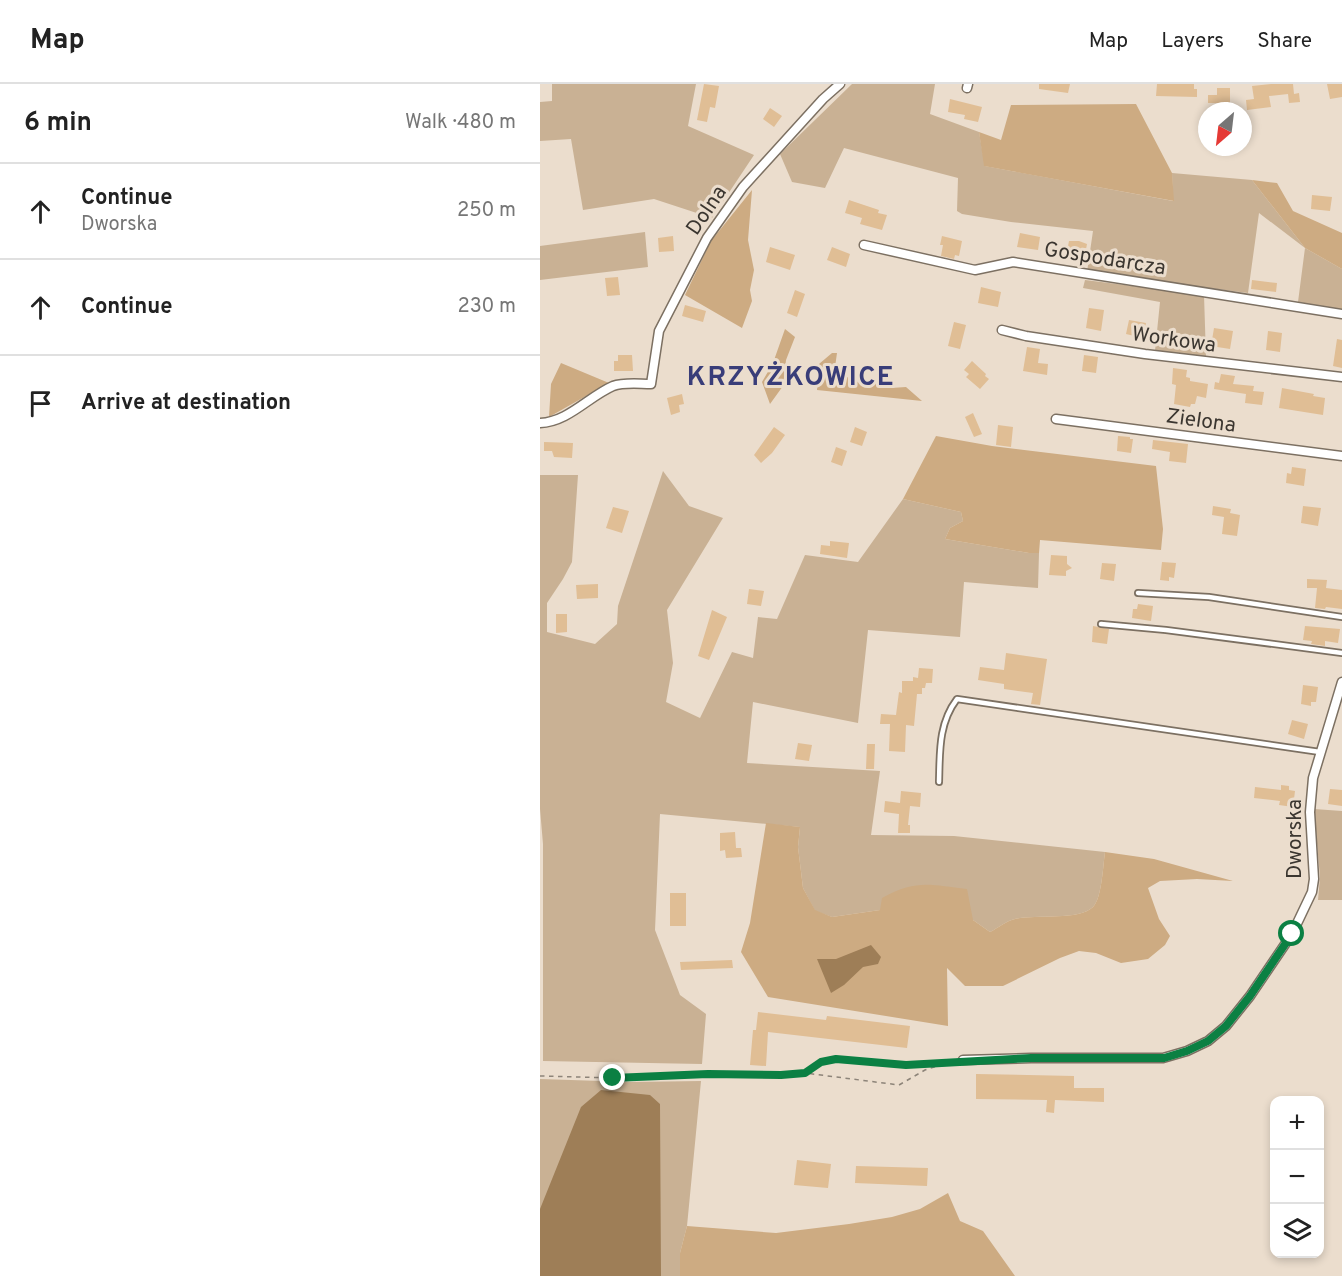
<!DOCTYPE html>
<html lang="en">
<head>
<meta charset="utf-8">
<style>
	body { margin:0; font-family:Overpass,sans-serif; background:#f2f2f2; color:#222 }
	.controls { position:absolute; right:18px; bottom:18px; display:grid; overflow:hidden; border-radius:12px; box-shadow:0 3px 9px #0003 }
	.controls button { width:54px; height:54px; display:grid; place-items:center; padding:0; border:0; border-bottom:2px solid #e0e0e0; background:#fff; color:#222; font:30px sans-serif }
	.compass { position:absolute; left:658px; top:18px; width:54px; height:54px; border-radius:50%; background:#fff; box-shadow:0 3px 9px #0003; rotate:208deg }
	.stop { position:absolute; width:18px; height:18px; margin:-14px; border:4px solid #0b8043; border-radius:50%; background:#fff }
	.stop.end { background:#0b8043; border-color:#fff; box-shadow:0 2px 6px #0008 }
	.list { margin:0; padding:0; list-style:none }
	h2 { display:flex; justify-content:space-between; align-items:center; height:78px; margin:0; padding:0 24px; font-size:26px }
	h2 small { font-size:20px; font-weight:400; color:#767676 }
	.list li { display:grid; grid-template-columns:39px 1fr auto; gap:18px; align-items:center; box-sizing:border-box; height:96px; padding:0 24px; border-top:2px solid #e0e0e0 }
	.list b { display:block; font-size:22px; white-space:nowrap }
	.list p { margin:0; font-size:20px; white-space:nowrap; color:#767676 }
	.list em { font-size:20px; font-style:normal; color:#767676 }
	.icon { flex:none; width:33px; height:33px; fill:none; stroke:currentColor; stroke-width:2; stroke-linecap:round; stroke-linejoin:round }
	.map { position:relative; flex:none; width:802px; height:1192px; overflow:hidden }
	header { display:flex; align-items:center; gap:36px; box-sizing:border-box; height:84px; padding:0 30px; background:#fff; border-bottom:2px solid #e0e0e0 }
	header strong { font-size:28px }
	nav { display:flex; gap:33px; margin-inline-start:auto; font-size:21px }
	main { display:flex }
	aside { flex:1; background:#fff }
	.map>svg:first-child { display:block }
	.green { fill:#c9b194 }
	.forest { fill:#cdab82 }
	.water { fill:#9e7e57 }
	.building { fill:#e0be95 }
	.lines { fill:none; stroke-linecap:round; stroke-linejoin:round }
	.service-casing { stroke:#7c7062; stroke-width:8 }
	.minor-casing { stroke:#7c7062; stroke-width:11 }
	.path { stroke:#8d8479; stroke-width:1.5; stroke-dasharray:4.5 4.5; stroke-linecap:butt }
	.service { stroke:#fff; stroke-width:4.5 }
	.minor { stroke:#fff; stroke-width:8 }
	.route { stroke:#0b8043; stroke-width:8 }
	.labels { text-anchor:middle; stroke-width:6; stroke-linejoin:round; paint-order:stroke }
	.street-label { font-size:21px; fill:#3b3630; stroke:#ebddcd }
	.district-label { font-size:27px; font-weight:bold; letter-spacing:1.5px; fill:#393d79; stroke:#ebddcd }
</style>
</head>
<body>
<header>
<strong>Map</strong>
<nav><a>Map</a><a>Layers</a><a>Share</a></nav>
</header>
<main>
<aside>
<h2>6 min<small>Walk · 480 m</small></h2>
<ul class="list">
<li><svg class="icon" aria-label="ahead" viewBox="0 0 24 24"><path d="M12 20V5M6 11l6-6 6 6"/></svg><div><b>Continue</b><p>Dworska</p></div><em>250 m</em></li>
<li><svg class="icon" aria-label="ahead" viewBox="0 0 24 24"><path d="M12 20V5M6 11l6-6 6 6"/></svg><div><b>Continue</b></div><em>230 m</em></li>
<li><svg class="icon" aria-label="arrive" viewBox="0 0 24 24"><path d="M6 21V4h12l-3 4 3 4H6"/></svg><div><b>Arrive at destination</b></div></li>
</ul>
</aside>
<div class="map">
<svg width="802" height="1192" viewBox="0 0 802 1192">
	<rect width="100%" height="100%" fill="#ebddcd"/>
	<path class="green" d="M12,0H156L148,42L214,71L172,134L114,115L43,126L31,55L0,57V18L12,17Z
		M312,0H395L390,30L439,48L445,82L633,117L632,89L712,96L765,164L802,185V226L758,218L765,164L719,129L708,209L547,188L553,147L471,138L422,130L417,127L418,94L304,64L285,104L252,98L240,70Z
		M105,148L108,183L0,196V162Z
		M545,196L664,211L666,273L615,267L620,218L543,204Z
		M123,387L149,422L183,434L127,526L133,579L126,618L160,634L192,568L213,574L218,533L237,535L265,471L318,478L363,415L421,428L423,437L410,444L405,455L489,469H499L498,504L424,498L420,553L328,546L318,639L213,618L207,679L340,687L331,751L414,752L565,768C563,781 562,814 553,823C539,837 495,830 475,835C466,837 458,844 450,848L433,836L340,826L292,833L275,827L263,804L258,763L260,743L120,730L115,846L140,911L166,930L162,980L3,977V760L0,725V391H38L32,478L23,495L7,519V548L55,560L77,540L78,522Z
		M774,725L802,727V816H778L780,793Z
		M0,995L92,998L161,997L147,1142L140,1169V1192H0Z"/>
	<path class="forest" d="M596,20L632,89L634,117L444,82L439,48L461,56L471,21Z
		M712,96L737,99L753,127L802,149V185L765,164Z
		M212,106L208,156L214,186L210,206L212,217L202,244L145,211L171,157Z
		M245,245L255,253L246,276L243,302L230,320L222,298L233,279Z
		M292,269H297L293,297L308,293L320,299L337,298L351,304L366,303L382,317L277,306L279,280Z
		M21,279L69,299L9,333L11,300Z
		M396,352L452,362L616,382L623,445L621,466L500,456L499,469H489L405,455L410,444L423,437L421,428L363,415Z
		M226,739L260,743L258,763L263,804L275,826L292,833L340,826L342,814C377,795 390,801 427,805L433,836L450,848C458,844 466,837 475,835C495,830 539,837 553,823C562,814 563,781 565,768L614,775L693,797L657,795L620,797L608,804L619,835L630,852L625,861L608,875L581,879L556,869L539,867L520,874L463,902H425L407,884L408,942L228,913L201,868L210,839Z
		M408,1109L420,1137L443,1147L475,1192H140V1169L147,1142L236,1149L309,1140L352,1133L380,1125Z"/>
	<path class="water" d="M331,861L341,873L338,880L323,883L304,901L291,909L277,875H296Z
		M61,1006L110,1011L120,1020L121,1192H0V1125L41,1023Z"/>
	<path class="building" d="M164,0L179,2L175,24L170,23L167,38L157,36Z
		M499,0H530L528,9L499,5Z
		M617,0H654V5H657V13L616,12Z
		M731,0H753L754,10L759,9L760,18L749,19L748,10L729,12L731,23L707,26L706,16L714,15L712,2Z
		M787,0H802V13L790,15Z
		M677,4H690V19H668V11H677Z
		M410,15L442,23L438,38L424,35L425,31L408,28Z
		M230,24L242,32L234,43L223,35Z
		M772,111L792,113L790,127L771,125Z
		M309,116L339,126L338,129L347,131L342,146L320,140L322,134L305,129Z
		M480,149L500,153L498,166L477,163Z
		M133,152L134,167L119,168L118,154Z
		M402,152L422,157L419,172L415,171L414,175L401,172L403,161H400Z
		M529,157H539L547,160L544,176L526,172Z
		M230,163L255,171L250,186L226,178Z
		M292,163L310,170L306,183L287,176Z
		M78,193L80,211L67,212L65,194Z
		M712,196L737,199L736,208L711,205Z
		M441,203L461,208L458,223L438,219Z
		M255,206L265,210L257,233L247,229Z
		M145,221L166,227L163,238L142,232Z
		M549,224L564,226L561,247L546,244Z
		M589,236L606,239L603,254L586,250Z
		M414,238L426,241L420,265L408,262Z
		M674,244L693,247L690,265L671,262Z
		M728,247L742,249L740,268L726,266Z
		M797,255L802,256V284L793,282Z
		M487,263L500,265L498,279L508,280L507,291L483,287Z
		M78,271H92L93,287H74V277H78Z
		M544,271L558,273L556,289L542,287Z
		M432,277L446,290L445,292L449,295L440,305L426,293L429,290L424,286Z
		M633,284L647,286L646,293L650,294V297L668,300L666,314L657,312L655,320H651L650,323L634,320L636,301L632,300Z
		M681,290L695,292L693,300L714,302L713,307L724,308L722,321L705,319L706,310L674,305L675,298L679,299Z
		M742,304L774,310L773,312L785,314L783,331L739,324Z
		M142,310L144,320L139,321L140,328L131,331L127,314Z
		M433,329L442,350L434,353L425,333Z
		M458,341L473,343L471,363L456,361Z
		M234,343L245,351L232,369L221,379L214,371Z
		M315,343L327,348L322,362L310,358Z
		M578,352L590,353V355H593L591,369L577,367Z
		M613,356L648,360L646,379L629,377L630,368L612,365Z
		M4,358L33,359L32,374L14,373L12,367H4Z
		M296,363L307,367L302,382L291,378Z
		M752,383L766,385L764,402L746,399L747,389L751,390Z
		M673,422L691,425L690,429L700,431L697,452L682,450L684,433L672,431Z
		M763,422L781,424L778,442L761,439Z
		M73,423L89,427L82,449L66,444Z
		M290,457L309,459L307,474L280,470L281,461L290,462Z
		M511,471L527,472V480L532,484L526,487V492L509,491Z
		M622,478L636,479L634,494L629,493V497L620,496Z
		M562,479L576,480L574,497L560,495Z
		M767,495L787,496L786,504L802,506V525L786,523L785,525L775,524L777,504H767Z
		M58,500V514L37,515L36,501Z
		M209,505L224,507L221,522L207,520Z
		M598,520L613,522L611,537L592,534L593,525H597Z
		M172,526L187,533L169,576L158,572Z
		M16,530H27V548L16,549Z
		M553,542L569,545L567,560L552,558Z
		M765,542L800,545L798,559L785,557V562L771,560L772,557L763,556Z
		M466,569L507,575L500,621L491,620L493,609L464,605V600L438,596L440,583L464,586Z
		M379,584L393,585L392,599H386L385,604H382V610H377L374,642L366,641L365,668L349,667L350,640H340L341,630L356,631L359,608L362,609V597H373V593L378,594Z
		M763,601L778,603L776,618H771V622L761,620Z
		M752,636L768,640L764,655L748,650Z
		M258,659L272,661L269,677L255,675Z
		M327,660H335L334,685H326Z
		M741,701L749,702V706L755,707L753,723L739,721L740,717L714,714L715,703L741,706Z
		M790,705L802,706V722L788,720Z
		M361,707L381,709L380,723L370,722L368,741H370V749H358L359,730L344,728L345,717L360,719Z
		M195,748L196,764H201L202,773L186,774L185,766L180,767V749Z
		M130,809H146V842H130Z
		M192,876L193,884L141,886L140,878Z
		M218,928L286,936L287,932L370,942L367,964L228,948L226,982L210,981L213,946H216Z
		M436,990L534,992V1004H564V1018L515,1016L514,1029L506,1028L507,1016L436,1015Z
		M257,1076L291,1080L288,1104L254,1101Z
		M316,1082L388,1084L387,1102L315,1099Z"/>
	<g class="lines">
		<defs>
			<path id="service" d="M598,509L669,513L802,533
				M561,540L626,546L802,569
				M399,698C400,669 398,640 417,615L780,668"/>
			<path id="minor" d="M427,4L428,0
				M324,161L435,186L473,178L802,230
				M462,246L486,252L605,270L802,293
				M516,335L802,372
				M0,339C28,338 48,313 73,302C84,298 99,300 111,300L119,247L167,154L203,103L283,15L300,0
				M423,976L491,974H623L647,967L668,957L686,942L710,912L752,850L772,808L774,795L770,728L773,694L802,598"/>
		</defs>
		<use href="#service" class="service-casing"/>
		<use href="#minor" class="minor-casing"/>
		<path class="path" d="M266,988L281,978L296,975L366,981L396,980
			M0,992L73,994L168,990L241,991L265,989L359,1001L385,986L412,977"/>
		<use href="#service" class="service"/>
		<use href="#minor" class="minor"/>
	</g>
	<g class="lines">
		<path class="route" d="M73,994L168,990L241,991L265,989L281,978L296,975L366,981L491,974H624L647,967L668,957L686,942L710,912L752,850"/>
	</g>
	<g class="labels">
		<g class="street-label">
			<text transform="translate(166 126) rotate(-56)" y="7">Dolna</text>
			<text transform="translate(565 174) rotate(9)" y="7">Gospodarcza</text>
			<text transform="translate(634 255) rotate(8)" y="7">Workowa</text>
			<text transform="translate(661 336) rotate(8)" y="7">Zielona</text>
			<text transform="translate(754 755) rotate(-90)" y="7">Dworska</text>
		</g>
		<g class="district-label">
			<text x="251" y="301">KRZYŻKOWICE</text>
		</g>
	</g>
</svg>
<div class="controls">
<button>+</button>
<button>−</button>
<button><svg class="icon" aria-label="layers" viewBox="0 0 24 24"><path d="M12 4l9 5-9 5-9-5zM3 14l9 5 9-5"/></svg></button>
</div>
<svg class="compass" viewBox="-18 -18 36 36"><path d="M0-13l5 13h-10z" fill="#e53935"/><path d="M0 13l5-13h-10z" fill="#767676"/></svg>
<div class="stop" style="left:752px;top:850px"></div>
<div class="stop end" style="left:73px;top:994px"></div>
</div>
</main>
</body>
</html>
